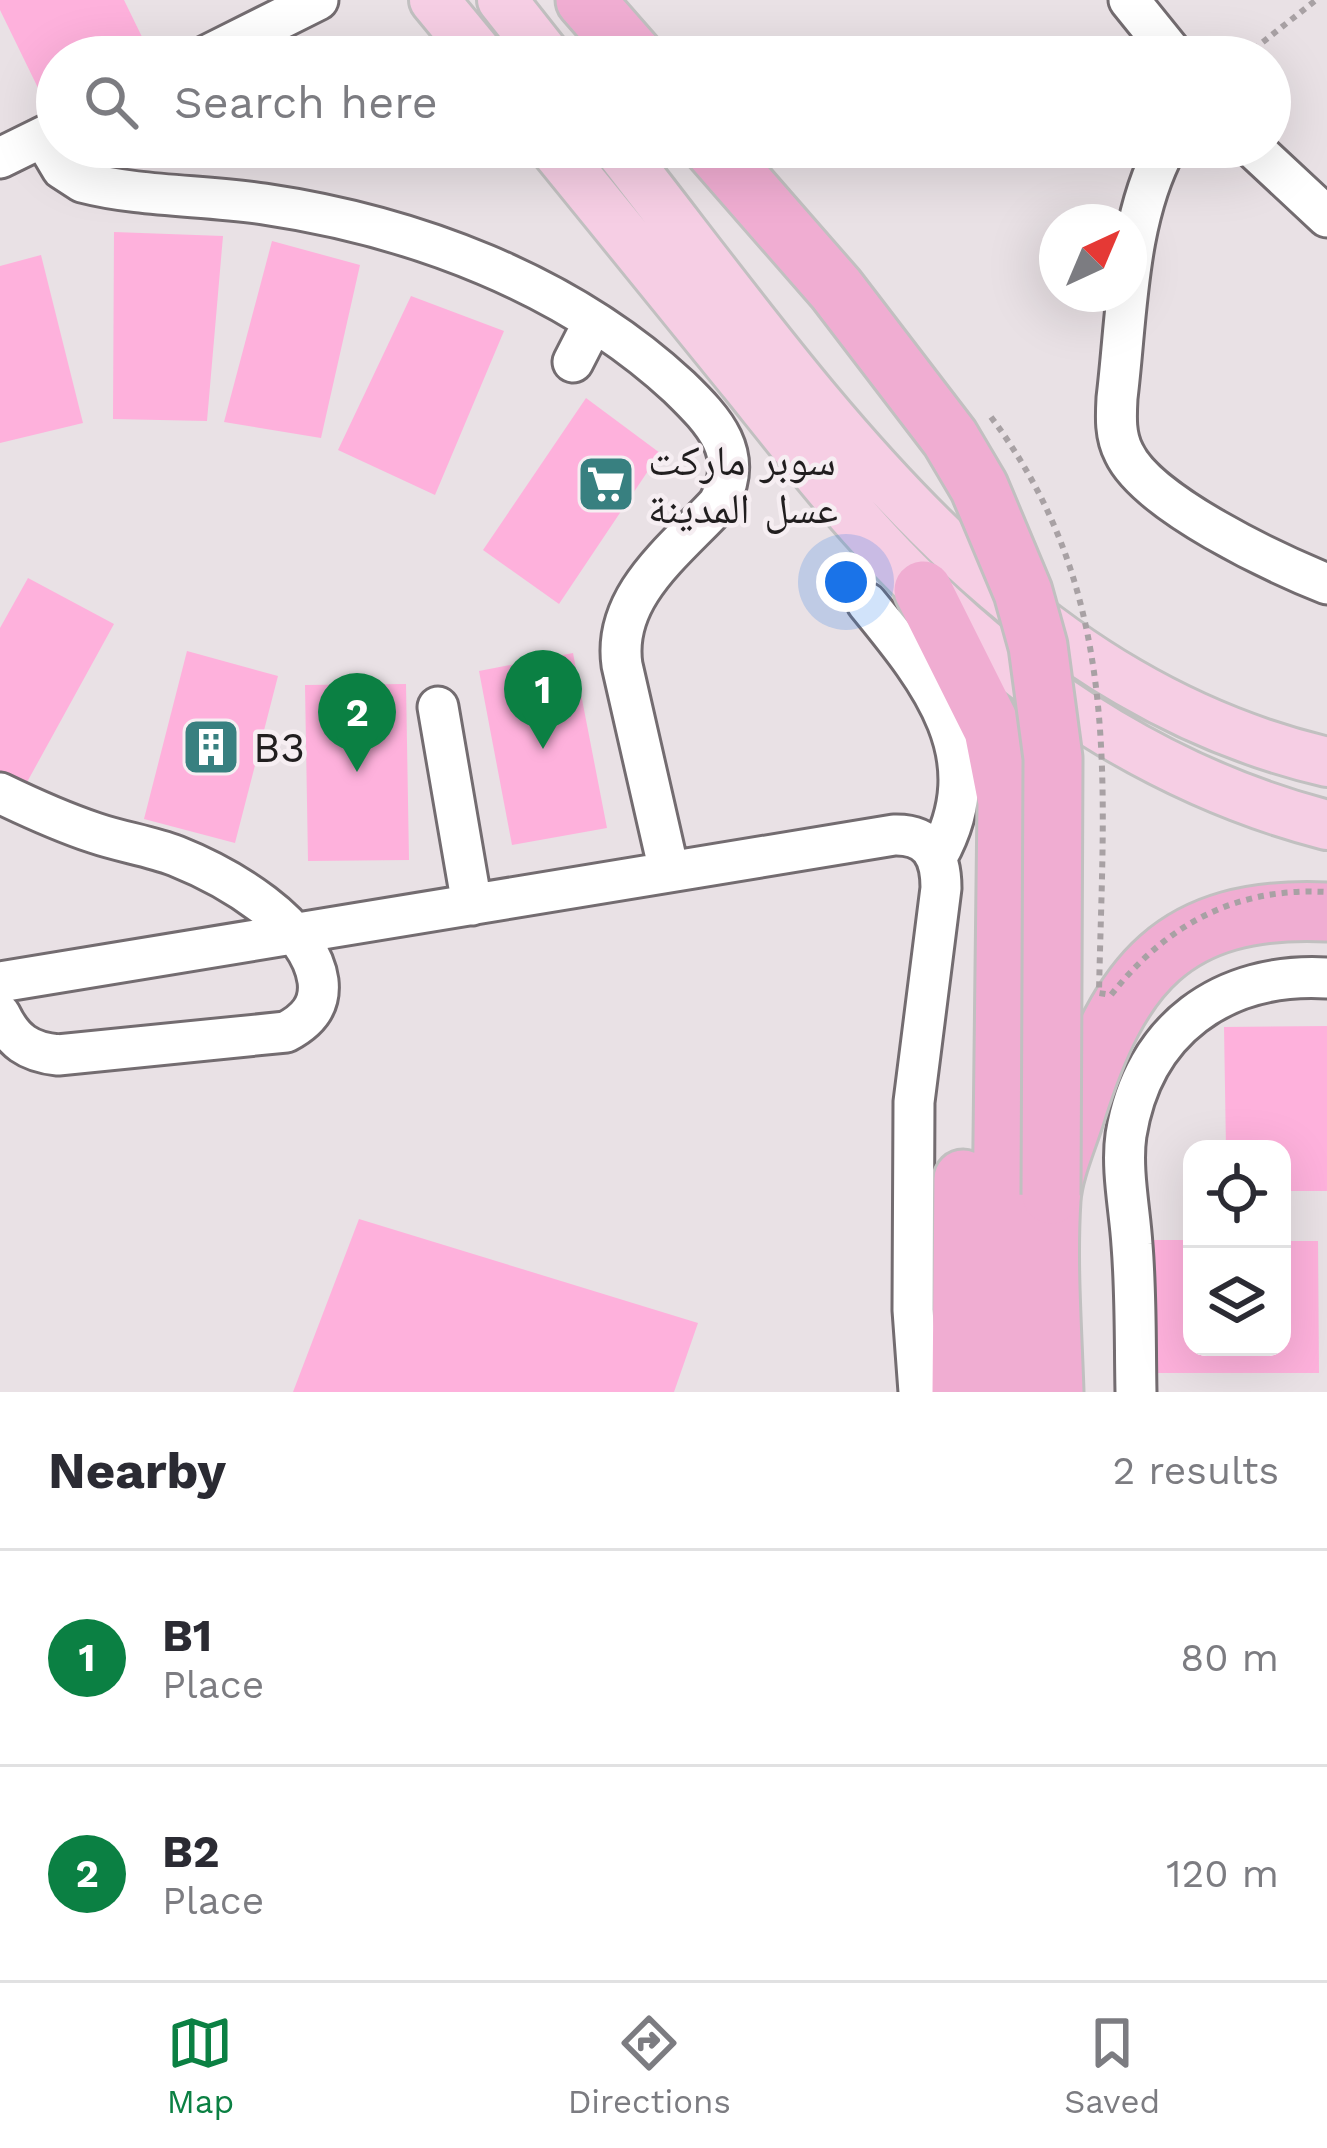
<!DOCTYPE html>
<html lang="en">
<head>
<meta charset="utf-8">
<style>
	body { margin:0; font-family:"Work Sans","Noto Naskh Arabic",sans-serif; background:#f7f7f7; color:#2b2b33 }
	.controls { position:absolute; right:36px; bottom:36px; display:grid; overflow:hidden; border-radius:24px; box-shadow:0 12px 48px #0002 }
	.controls button { width:108px; height:108px; display:grid; place-items:center; padding:0; border:0; border-bottom:3px solid #e1e1e2; background:#fff; color:#2b2b33; font:60px sans-serif }
	.compass { position:absolute; left:1039px; top:204px; width:108px; height:108px; border-radius:50%; background:#fff; box-shadow:0 12px 48px #0002; rotate:44deg }
	.you { position:absolute; left:846px; top:582px; width:42px; height:42px; margin:-30px; border:9px solid #fff; border-radius:50%; background:#1a73e8; box-shadow:0 0 0 18px #1a73e833 }
	.badge { display:grid; place-items:center; width:78px; height:78px; border-radius:50%; background:#0b8043; color:#fff; font-size:39px; font-weight:700 }
	.pin { position:absolute; translate:-50% -99px; filter:drop-shadow(0 3px 6px #0008) }
	.pin::after { content:''; position:absolute; top:63px; width:42px; height:36px; background:inherit; clip-path:polygon(0 0,100% 0,50% 100%) }
	.list { margin:0; padding:0; list-style:none }
	h2 { display:flex; justify-content:space-between; align-items:center; height:156px; margin:0; padding:0 48px; font-size:51px }
	h2 small { font-size:39px; font-weight:400; color:#7c7c81 }
	.list li { display:grid; grid-template-columns:78px 1fr auto; gap:36px; align-items:center; box-sizing:border-box; height:216px; padding:0 48px; border-top:3px solid #e1e1e2 }
	.list b { display:block; font-size:45px; white-space:nowrap }
	.list p { margin:0; font-size:39px; white-space:nowrap; color:#7c7c81 }
	.list em { font-size:39px; font-style:normal; color:#7c7c81 }
	.icon { flex:none; width:66px; height:66px; fill:none; stroke:currentColor; stroke-width:2; stroke-linecap:round; stroke-linejoin:round }
	.map { position:relative; flex:none; width:1327px; height:1392px; overflow:hidden }
	.search { position:absolute; background:#fff; box-shadow:0 12px 48px #0002; left:36px; right:36px; top:36px; height:132px; display:flex; align-items:center; gap:30px; box-sizing:border-box; padding:0 42px; border-radius:66px; color:#7c7c81; font-size:45px }
	.sheet { height:588px; background:#fff }
	nav { display:flex; justify-content:space-around; align-items:center; box-sizing:border-box; height:168px; border-top:3px solid #e1e1e2; background:#fff; font-size:33px; color:#7c7c81 }
	nav a { display:grid; justify-items:center; gap:6px }
	nav .on { color:#0b8043 }
	.map>svg:first-child { display:block }
	.building { fill:#feb1dc }
	.lines { fill:none; stroke-linecap:round; stroke-linejoin:round }
	.minor-casing { stroke:#736c70; stroke-width:45 }
	.major-casing { stroke:#c1c0c0; stroke-width:54 }
	.highway-casing { stroke:#c1c0c0; stroke-width:63 }
	.path { stroke:#a8a1a4; stroke-width:6; stroke-dasharray:6 6; stroke-linecap:butt }
	.minor { stroke:#fff; stroke-width:39 }
	.major { stroke:#f6cee4; stroke-width:48 }
	.highway { stroke:#f0add2; stroke-width:57 }
	.highway-bridge-casing { stroke:#c1c0c0; stroke-width:63; stroke-linecap:butt }
	.path-bridge { stroke:#a8a1a4; stroke-width:6; stroke-dasharray:6 6; stroke-linecap:butt }
	.highway-bridge { stroke:#f0add2; stroke-width:57 }
	.labels { text-anchor:middle; stroke-width:9; stroke-linejoin:round; paint-order:stroke }
	.poi-label { font-size:42px; fill:#211e1f; stroke:#f6eef2; text-anchor:start }
</style>
</head>
<body>
<div class="map">
<svg width="1327" height="1392" viewBox="0 0 1327 1392">
	<rect width="100%" height="100%" fill="#e9e1e5"/>
	<path class="building" d="M0,0H124L144,41L111,57H57V83L40,92L0,10Z
		M114,232L223,236L207,421L113,419Z
		M272,241L360,265L321,438L224,422Z
		M41,255L83,423L0,443V266Z
		M411,296L504,331L435,495L338,450Z
		M586,398L660,453L559,604L483,550Z
		M28,578L114,624L26,784L0,772V628Z
		M187,651L278,676L235,843L144,819Z
		M573,653L607,828L512,845L479,671Z
		M406,684L409,860L308,861L305,685Z
		M1327,1026V1191H1282V1149H1226L1224,1027Z
		M359,1219L698,1323L674,1392H293Z
		M1144,1240H1192V1347H1282V1241H1318L1319,1373H1144Z"/>
	<g class="lines">
		<defs>
			<path id="minor" d="M1129,0L1175,57
				M204,57L318,0
				M43,137L62,169L82,182C140,197 205,195 264,204C413,226 567,283 679,387C714,421 746,454 718,504C676,550 612,596 622,665L669,871
				M1166,147C1126,221 1127,316 1117,398C1116,417 1115,436 1124,453C1148,504 1275,563 1327,584
				M1252,147L1327,217
				M0,158L57,130
				M573,362L593,323
				M867,603C929,679 994,756 937,857
				M438,707L472,905
				M0,793C31,808 62,822 95,833C121,842 150,846 176,856C226,876 310,923 318,981C321,1006 307,1021 286,1032L58,1055C28,1052 13,1041 0,1014
				M0,982L894,835C930,834 941,856 941,888L914,1102L913,1310L919,1392
				M1136,1392C1135,1343 1136,1294 1132,1245C1130,1211 1121,1169 1126,1135C1143,1029 1223,972 1327,978"/>
			<path id="major" d="M434,0L481,57
				M502,0L547,57
				M553,147C617,225 680,303 743,381C800,452 856,525 922,588C1034,698 1175,786 1327,825
				M617,147C811,394 1000,685 1327,762"/>
			<path id="highway" d="M585,0L635,57
				M923,590L993,730L1007,802L1000,1392
				M961,1392L963,1179
				M1054,1392C1052,1329 1047,1263 1051,1200C1053,1171 1068,1139 1076,1112C1119,975 1173,905 1327,912"/>
		</defs>
		<use href="#minor" class="minor-casing"/>
		<use href="#major" class="major-casing"/>
		<use href="#highway" class="highway-casing"/>
		<path class="path" d="M1244,57L1316,0"/>
		<use href="#minor" class="minor"/>
		<use href="#major" class="major"/>
		<use href="#highway" class="highway"/>
		<defs>
			<path id="highway-bridge" d="M712,147L836,289L950,438L979,487L1023,592L1038,646L1053,758L1051,1195"/>
		</defs>
		<use href="#highway-bridge" class="highway-bridge-casing"/>
		<path class="path-bridge" d="M991,417C1125,596 1103,784 1099,993L1111,995C1167,924 1236,887 1327,892"/>
		<use href="#highway-bridge" class="highway-bridge"/>
	</g>
	<defs>
		<symbol id="supermarket-square" viewBox="-11 -11 22 22"><rect x="-9" y="-9" width="18" height="18" rx="4" fill="#388080" stroke="#f6eef2"/><path d="M-6-5.5h2.5l.6 2H6L4.5 2H-2.5L-4.4-4H-6ZM-1.5 3.2a1.3 1.3 0 1 0 .1 0ZM3 3.2a1.3 1.3 0 1 0 .1 0Z" fill="#fff"/></symbol>
		<symbol id="building-square" viewBox="-11 -11 22 22"><rect x="-9" y="-9" width="18" height="18" rx="4" fill="#388080" stroke="#f6eef2"/><path d="M-4-6H4V6H1V3H-1V6H-4ZM-2.5-4.3h1.7v1.8h-1.7ZM.8-4.3h1.7v1.8H.8ZM-2.5-1h1.7V.8h-1.7ZM.8-1h1.7V.8H.8Z" fill="#fff"/></symbol>
	</defs>
	<g fill-rule="evenodd">
		<use href="#supermarket-square" x="573" y="451" width="66" height="66"/>
		<use href="#building-square" x="178" y="714" width="66" height="66"/>
	</g>
	<g class="labels">
		<g class="poi-label">
			<text x="648" y="475">سوبر ماركت<tspan x="648" dy="48">عسل المدينة</tspan></text>
			<text x="253" y="762">B3</text>
		</g>
	</g>
</svg>
<div class="controls">
<button><svg class="icon" aria-label="locate" viewBox="0 0 24 24"><circle cx="12" cy="12" r="6"/><path d="M12 2v4M12 18v4M2 12h4M18 12h4"/></svg></button>
<button><svg class="icon" aria-label="layers" viewBox="0 0 24 24"><path d="M12 4l9 5-9 5-9-5zM3 14l9 5 9-5"/></svg></button>
</div>
<svg class="compass" viewBox="-18 -18 36 36"><path d="M0-13l5 13h-10z" fill="#e53935"/><path d="M0 13l5-13h-10z" fill="#7c7c81"/></svg>
<div class="you"></div>
<div class="pin badge" style="left:543px;top:749px">1</div>
<div class="pin badge" style="left:357px;top:772px">2</div>
<div class="search"><svg class="icon" aria-label="search" viewBox="0 0 24 24"><circle cx="10" cy="10" r="6"/><path d="M15 15l6 6"/></svg>Search here</div>
</div>
<section class="sheet">
<h2>Nearby<small>2 results</small></h2>
<ul class="list">
<li><span class="badge">1</span><div><b>B1</b><p>Place</p></div><em>80 m</em></li>
<li><span class="badge">2</span><div><b>B2</b><p>Place</p></div><em>120 m</em></li>
</ul>
</section>
<nav>
<a class="on"><svg class="icon" aria-label="map" viewBox="0 0 24 24"><path d="M3 6l6-2 6 2 6-2v14l-6 2-6-2-6 2zM9 4v14M15 6v14"/></svg>Map</a>
<a><svg class="icon" aria-label="directions" viewBox="0 0 24 24"><path d="M12 3l9 9-9 9-9-9zM9 14v-3h6M13 9l2 2-2 2"/></svg>Directions</a>
<a><svg class="icon" aria-label="saved" viewBox="0 0 24 24"><path d="M7 4h10v16l-5-4-5 4z"/></svg>Saved</a>
</nav>
</body>
</html>
